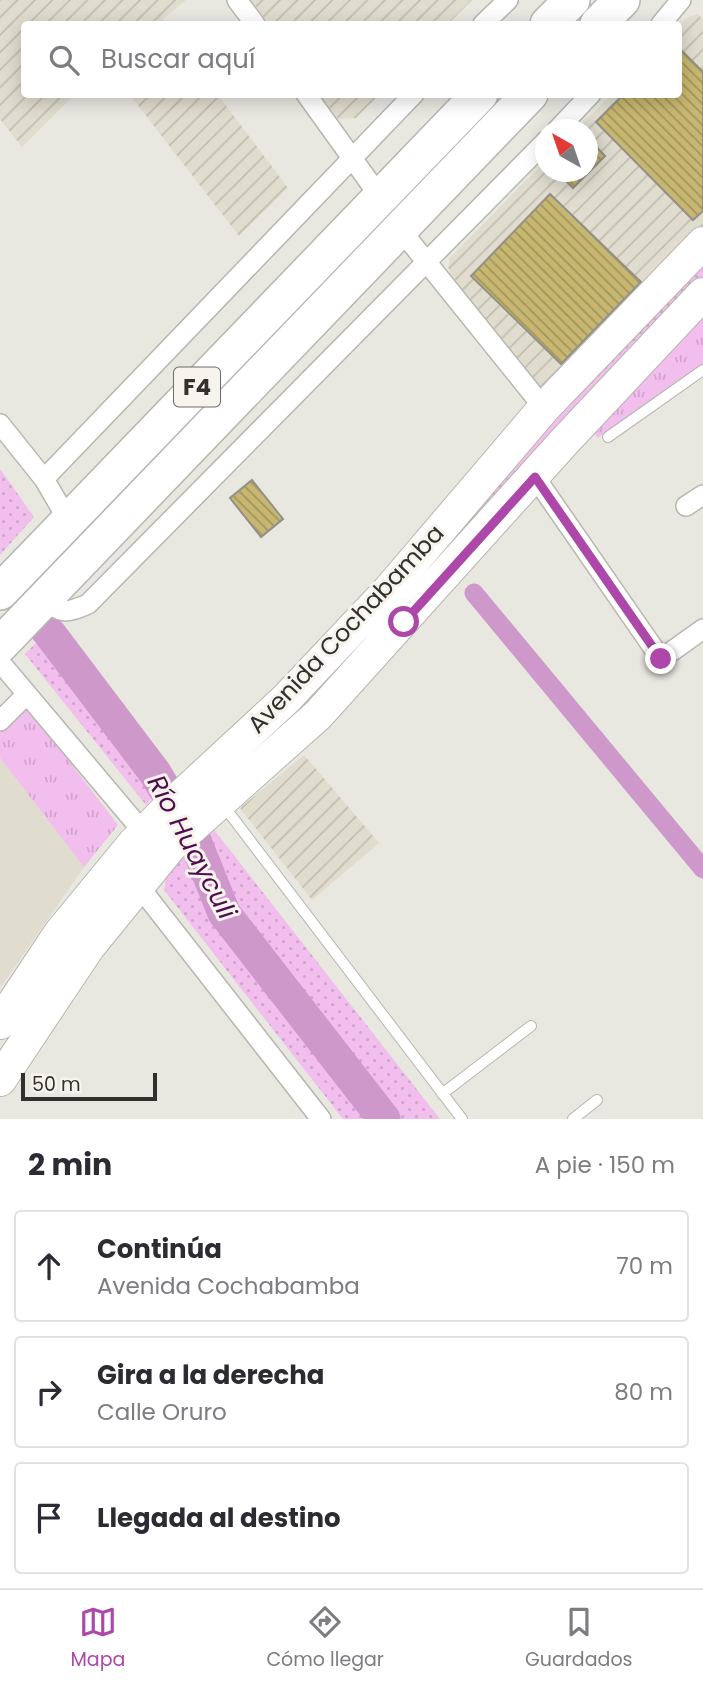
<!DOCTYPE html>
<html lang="es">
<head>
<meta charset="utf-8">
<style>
	body { margin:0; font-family:Poppins,sans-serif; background:#f7f7f7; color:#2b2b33 }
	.compass { position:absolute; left:535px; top:119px; width:63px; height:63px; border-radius:50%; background:#fff; box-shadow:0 4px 18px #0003; rotate:320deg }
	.scale { position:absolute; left:21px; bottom:18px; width:136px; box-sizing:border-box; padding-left:7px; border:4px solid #31302d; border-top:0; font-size:19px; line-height:24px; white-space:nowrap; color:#31302d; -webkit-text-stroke:5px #f6f4ed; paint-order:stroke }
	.stop { position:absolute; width:21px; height:21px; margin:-16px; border:5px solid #ae47aa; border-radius:50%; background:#fff }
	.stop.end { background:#ae47aa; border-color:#fff; box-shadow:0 2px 7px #0008 }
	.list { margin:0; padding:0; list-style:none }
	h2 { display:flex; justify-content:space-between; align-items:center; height:91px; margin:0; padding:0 28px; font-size:30px }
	h2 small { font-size:23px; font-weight:400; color:#7c7c81 }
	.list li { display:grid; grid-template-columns:46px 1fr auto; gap:21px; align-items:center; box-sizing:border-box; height:112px; margin:0 14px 14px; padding:0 14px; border:2px solid #e1e1e2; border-radius:7px }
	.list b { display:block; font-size:26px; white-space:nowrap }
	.list p { margin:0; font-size:23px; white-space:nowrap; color:#7c7c81 }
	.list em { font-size:23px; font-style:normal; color:#7c7c81 }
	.icon { flex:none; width:38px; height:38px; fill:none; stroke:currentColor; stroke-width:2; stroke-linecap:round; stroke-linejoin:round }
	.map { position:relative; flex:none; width:703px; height:1119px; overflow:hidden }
	.search { position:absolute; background:#fff; box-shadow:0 4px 18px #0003; left:21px; right:21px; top:21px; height:77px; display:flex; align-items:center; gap:18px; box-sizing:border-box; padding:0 24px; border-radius:7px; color:#7c7c81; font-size:26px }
	.sheet { height:469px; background:#fff }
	nav { display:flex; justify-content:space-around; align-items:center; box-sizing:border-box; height:98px; border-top:2px solid #e1e1e2; background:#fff; font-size:19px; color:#7c7c81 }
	nav a { display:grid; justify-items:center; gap:4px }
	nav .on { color:#ae47aa }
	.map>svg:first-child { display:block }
	.built { fill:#e0dcce }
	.industrial { fill:url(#industrial-furrows) }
	.grass { fill:url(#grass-dots) }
	.park { fill:url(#park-tufts) }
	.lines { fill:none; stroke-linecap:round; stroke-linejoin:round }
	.canal { stroke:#ce98ca; stroke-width:19 }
	.river { stroke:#ce98ca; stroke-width:33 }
	.building { fill:url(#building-back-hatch); stroke:#92908a; stroke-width:2 }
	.lane-casing { stroke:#b8b6af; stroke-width:12 }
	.street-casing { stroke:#b8b6af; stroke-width:22 }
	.primary-casing { stroke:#b8b6af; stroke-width:34 }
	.highway-casing { stroke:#b8b6af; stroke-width:38 }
	.lane { stroke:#fff; stroke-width:10 }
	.street { stroke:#fff; stroke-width:19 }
	.primary { stroke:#fff; stroke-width:32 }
	.highway { stroke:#fff; stroke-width:35 }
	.route { stroke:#ae47aa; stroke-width:9 }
	.labels { text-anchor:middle; stroke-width:6; stroke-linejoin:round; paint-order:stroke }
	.shield { fill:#f6f4ed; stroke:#6c6b67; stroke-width:2 }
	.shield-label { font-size:23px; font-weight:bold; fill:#31302d }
	.street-label { font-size:24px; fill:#31302d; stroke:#f6f4ed }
	.water-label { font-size:26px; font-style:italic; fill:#4f0d4d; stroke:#f6f4ed }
</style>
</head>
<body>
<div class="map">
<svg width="703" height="1119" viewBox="0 0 703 1119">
	<defs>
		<pattern id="industrial-furrows" width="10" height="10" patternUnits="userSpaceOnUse" patternTransform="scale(1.75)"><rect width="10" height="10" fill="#e0dcce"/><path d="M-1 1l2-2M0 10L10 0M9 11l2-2" fill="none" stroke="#c1bdb1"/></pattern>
		<pattern id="grass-dots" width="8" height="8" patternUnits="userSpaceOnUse" patternTransform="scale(1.75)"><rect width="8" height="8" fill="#f2beee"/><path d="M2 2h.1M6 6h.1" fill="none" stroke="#d0a4cc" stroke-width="1.8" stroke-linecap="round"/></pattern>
		<pattern id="park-tufts" width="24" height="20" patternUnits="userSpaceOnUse" patternTransform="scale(1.75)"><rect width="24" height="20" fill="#f2beee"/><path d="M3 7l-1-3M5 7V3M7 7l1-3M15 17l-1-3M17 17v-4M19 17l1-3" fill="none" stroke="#d0a4cc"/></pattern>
		<pattern id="building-back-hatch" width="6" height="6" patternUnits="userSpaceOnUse" patternTransform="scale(1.75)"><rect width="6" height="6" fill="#c7b770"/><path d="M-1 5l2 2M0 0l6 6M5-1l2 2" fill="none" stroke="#a2955c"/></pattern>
	</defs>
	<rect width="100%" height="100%" fill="#e8e7e0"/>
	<path class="built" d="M0,758L84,867L0,988Z"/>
	<path class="industrial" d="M0,0H186L163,19L166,24H24V94L74,95L22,147L0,119Z
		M251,0H472L448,24H269Z
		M698,14L703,20V230L548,391L539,390L451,274L448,267L450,258L545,161L546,172H588V130L577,129L611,95L678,94L679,26L688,17Z
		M130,95H218L288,188L239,236Z
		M320,95H379L356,118L338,119Z
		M304,755L379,843L312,900L240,808Z"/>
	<path class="grass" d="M700,267L703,268V279L314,705L165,839L545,430Z
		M0,469L34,517L0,555Z
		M58,620L170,775L146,805L25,654Z
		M211,826L440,1119H343L164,890L168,865Z"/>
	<path class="park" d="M703,313V365L598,438L592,430Z
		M27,706L118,825L84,867L0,758V732Z"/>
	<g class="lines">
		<path class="canal" d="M474,593L703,869"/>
		<path class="river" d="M13,590L50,634L155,773L193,836L224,913L384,1119"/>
	</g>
	<path class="building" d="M678,47L703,72V211L693,220L596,122L624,94H678Z
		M588,138L605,156L573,188L557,172H588Z
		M550,194L641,282L561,364L471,276Z
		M252,480L283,519L261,537L230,498Z"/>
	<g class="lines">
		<defs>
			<path id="lane" d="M608,437L703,370
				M223,805L462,1119
				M442,1094L531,1026
				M573,1119L597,1100"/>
			<path id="street" d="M237,0L255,24
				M483,24L508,0
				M661,24L681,0
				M306,94L380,197
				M557,130L591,94
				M400,229L544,408
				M0,424L44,479L68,520
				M535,477L661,659L703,629
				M44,479L414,94
				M686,506L703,495
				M44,599C61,615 67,613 88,604L546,141
				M0,662L144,833
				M0,721L27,694
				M138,885L321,1119"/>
			<path id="primary" d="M0,1023L60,933L134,843L166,810L286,699L388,591L544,408L703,243
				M0,1080L88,948L171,846L318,715L564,442L703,294"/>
			<path id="highway" d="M548,24L572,0
				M598,24L622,0
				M0,592L480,94
				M0,645L530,94"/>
		</defs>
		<use href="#lane" class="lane-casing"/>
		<use href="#street" class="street-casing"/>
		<use href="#primary" class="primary-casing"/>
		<use href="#highway" class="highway-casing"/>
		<use href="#lane" class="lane"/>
		<use href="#street" class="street"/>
		<use href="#primary" class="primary"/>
		<use href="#highway" class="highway"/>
	</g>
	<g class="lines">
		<path class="route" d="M404,622L535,477L661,659"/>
	</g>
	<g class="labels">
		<rect class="shield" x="174" y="367.5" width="46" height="39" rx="5"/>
		<g class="shield-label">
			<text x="197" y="395">F4</text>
		</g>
		<g class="street-label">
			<text transform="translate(346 629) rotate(-47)" y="8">Avenida Cochabamba</text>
		</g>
		<g class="water-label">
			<text transform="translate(192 847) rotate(62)" y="9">Río Huayculi</text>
		</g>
	</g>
</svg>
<svg class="compass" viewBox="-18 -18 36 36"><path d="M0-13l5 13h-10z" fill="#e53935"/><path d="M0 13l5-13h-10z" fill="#7c7c81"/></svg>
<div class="scale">50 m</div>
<div class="stop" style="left:404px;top:622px"></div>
<div class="stop end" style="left:661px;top:659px"></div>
<div class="search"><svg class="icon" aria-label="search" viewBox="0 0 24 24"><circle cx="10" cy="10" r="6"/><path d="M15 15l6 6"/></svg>Buscar aquí</div>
</div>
<section class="sheet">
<h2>2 min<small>A pie · 150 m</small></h2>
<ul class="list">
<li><svg class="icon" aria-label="ahead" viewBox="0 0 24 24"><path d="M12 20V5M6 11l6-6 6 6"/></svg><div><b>Continúa</b><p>Avenida Cochabamba</p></div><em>70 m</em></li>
<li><svg class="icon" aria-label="right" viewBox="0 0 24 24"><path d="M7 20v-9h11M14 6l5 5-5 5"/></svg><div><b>Gira a la derecha</b><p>Calle Oruro</p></div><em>80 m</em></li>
<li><svg class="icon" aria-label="arrive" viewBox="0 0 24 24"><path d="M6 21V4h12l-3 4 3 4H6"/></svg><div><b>Llegada al destino</b></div></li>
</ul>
</section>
<nav>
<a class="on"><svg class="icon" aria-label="map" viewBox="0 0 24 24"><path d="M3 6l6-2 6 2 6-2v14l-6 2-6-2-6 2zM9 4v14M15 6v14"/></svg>Mapa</a>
<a><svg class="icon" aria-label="directions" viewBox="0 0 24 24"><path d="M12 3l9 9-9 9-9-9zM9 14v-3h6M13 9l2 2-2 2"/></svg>Cómo llegar</a>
<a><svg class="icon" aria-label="saved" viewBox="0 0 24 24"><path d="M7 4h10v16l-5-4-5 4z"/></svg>Guardados</a>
</nav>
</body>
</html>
